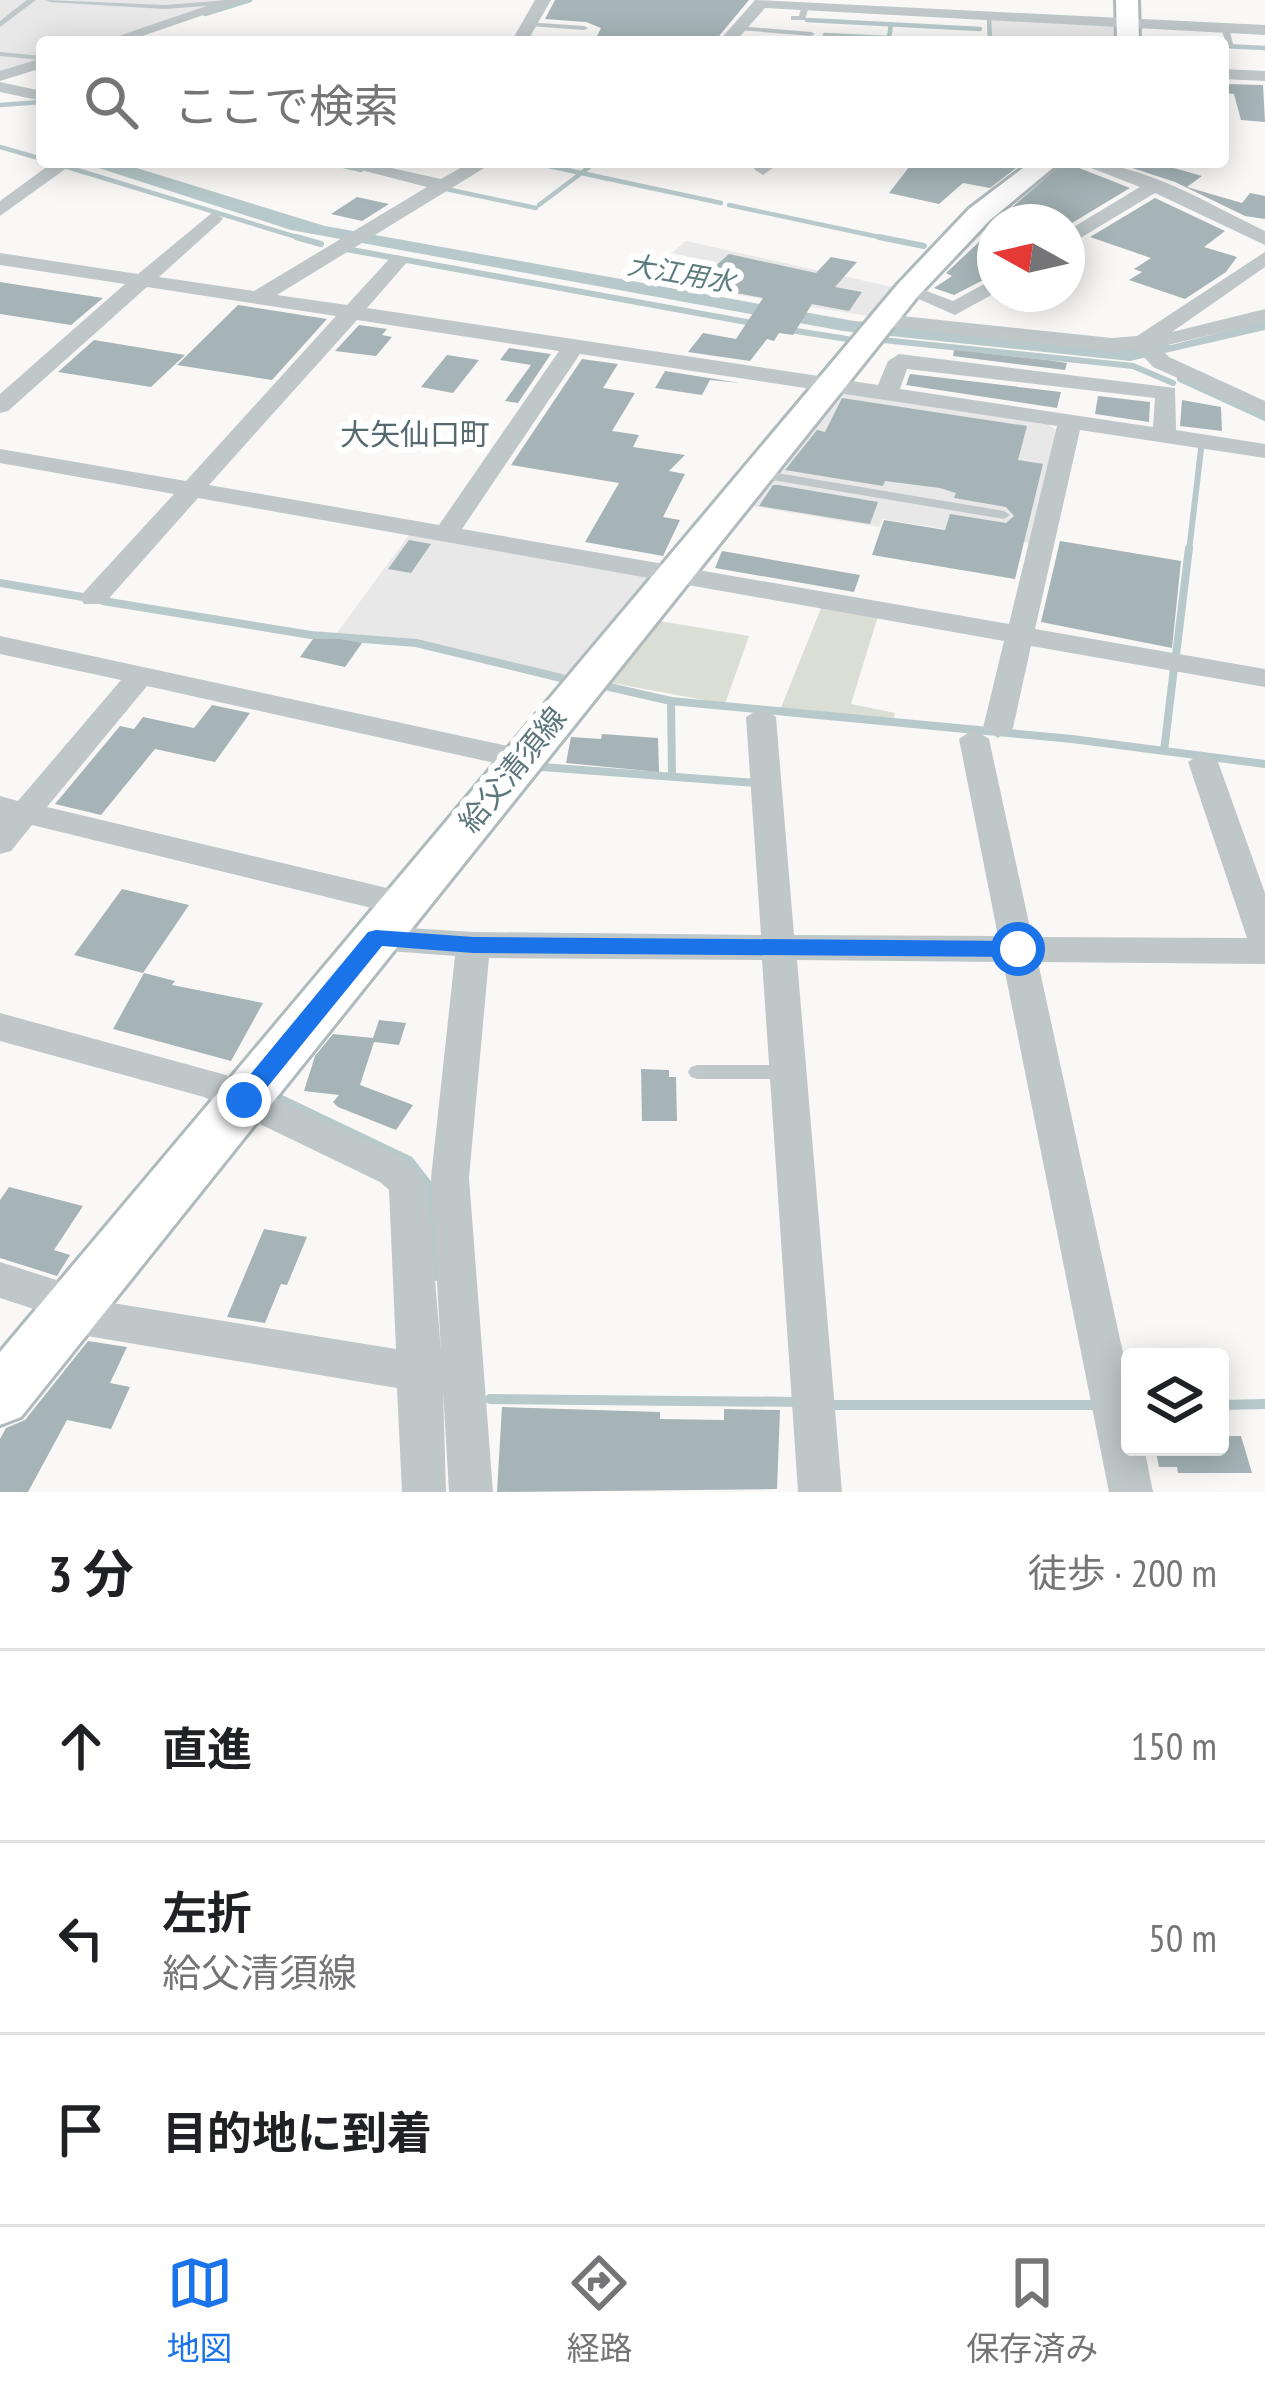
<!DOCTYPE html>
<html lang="ja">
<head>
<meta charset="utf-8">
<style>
	body { margin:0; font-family:"PT Sans Narrow","Noto Sans JP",sans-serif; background:#f6f6f6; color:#202124 }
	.controls { position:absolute; right:36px; bottom:36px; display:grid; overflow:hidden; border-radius:12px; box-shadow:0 6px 30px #0003 }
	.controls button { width:108px; height:108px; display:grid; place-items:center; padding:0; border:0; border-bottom:3px solid #e0e0e0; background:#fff; color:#202124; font:60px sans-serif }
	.compass { position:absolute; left:977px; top:204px; width:108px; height:108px; border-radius:50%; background:#fff; box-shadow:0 6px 30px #0003; rotate:278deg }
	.stop { position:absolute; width:36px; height:36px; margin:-27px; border:9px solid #1a73e8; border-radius:50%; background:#fff }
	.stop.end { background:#1a73e8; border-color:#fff; box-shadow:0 3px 12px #0008 }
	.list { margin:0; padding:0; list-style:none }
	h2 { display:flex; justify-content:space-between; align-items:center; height:156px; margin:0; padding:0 48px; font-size:51px }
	h2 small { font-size:39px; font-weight:400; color:#757577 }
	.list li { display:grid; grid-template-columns:78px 1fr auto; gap:36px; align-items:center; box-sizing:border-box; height:192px; padding:0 48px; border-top:3px solid #e0e0e0 }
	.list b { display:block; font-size:45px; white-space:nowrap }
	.list p { margin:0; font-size:39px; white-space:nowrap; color:#757577 }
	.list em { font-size:39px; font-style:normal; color:#757577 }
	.icon { flex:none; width:66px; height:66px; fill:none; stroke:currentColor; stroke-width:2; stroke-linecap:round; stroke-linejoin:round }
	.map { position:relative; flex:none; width:1265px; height:1492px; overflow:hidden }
	.search { position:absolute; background:#fff; box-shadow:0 6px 30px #0003; left:36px; right:36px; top:36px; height:132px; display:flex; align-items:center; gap:30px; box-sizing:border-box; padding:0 42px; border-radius:12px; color:#757577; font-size:45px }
	.sheet { height:732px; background:#fff }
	nav { display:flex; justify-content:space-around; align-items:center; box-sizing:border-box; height:168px; border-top:3px solid #e0e0e0; background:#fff; font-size:33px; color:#757577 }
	nav a { display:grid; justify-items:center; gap:6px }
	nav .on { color:#1a73e8 }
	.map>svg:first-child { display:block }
	.built { fill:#e7e8e7 }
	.green { fill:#dbded5 }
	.water { fill:#b7c9ca }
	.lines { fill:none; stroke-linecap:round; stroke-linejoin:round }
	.stream-far3 { stroke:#b7c9ca; stroke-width:4.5 }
	.stream-far2 { stroke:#b7c9ca; stroke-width:6 }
	.stream-far1 { stroke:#b7c9ca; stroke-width:8 }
	.stream { stroke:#b7c9ca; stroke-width:10 }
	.building { fill:#a6b4b7 }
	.secondary-casing { stroke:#afbabc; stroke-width:6 }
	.lane { fill:#bfc7c9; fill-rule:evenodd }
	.street { fill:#bfc7c9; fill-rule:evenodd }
	.secondary { fill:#fff; fill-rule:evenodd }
	.route { fill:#1a73e8 }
	.labels { text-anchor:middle; stroke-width:12; stroke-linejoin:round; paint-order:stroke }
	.far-water-label { font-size:27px; font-style:italic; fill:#5d7c7d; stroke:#fff }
	.far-quarter-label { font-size:30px; fill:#55696e; stroke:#fff }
	.street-label { font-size:30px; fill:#5e777d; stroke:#fff }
</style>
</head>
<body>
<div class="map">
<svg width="1265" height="1492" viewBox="0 0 1265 1492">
	<rect width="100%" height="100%" fill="#f9f8f6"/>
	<path class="built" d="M0,0H232L99,42H42V60L0,73Z
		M990,18L1118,25L1120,42H991Z
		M686,241L892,287L868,316L690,287L715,263L672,253Z
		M851,392L1046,423L1056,430L1030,543L883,519L879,527L745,505L834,394Z
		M412,531L651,574L565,676L416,641L336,634Z"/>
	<path class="green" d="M822,606L878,616L851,704L895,713L893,721L780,710Z
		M653,620L749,636L725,704L602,681Z"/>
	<path class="water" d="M80,162H117L325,226L854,321L1171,345L1265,321V330L1130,361L843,331L291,230Z"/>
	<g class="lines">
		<path class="stream-far3" d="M205,14L250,0
			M989,18L990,42
			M807,20L980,29
			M825,35L889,38L891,24
			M1223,46L1265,48
			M0,105L42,102
			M0,147L42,159
			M51,162L306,240
			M327,162L361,170
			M530,162L721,203
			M446,189L536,208
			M539,205L596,162
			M729,205L893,240"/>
		<path class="stream-far2" d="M296,237L321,244
			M879,237L924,246
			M346,249L752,323
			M790,330L847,339
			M883,340L1133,366L1173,383
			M1180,379L1265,418
			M1189,551L1201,449"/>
		<path class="stream-far1" d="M0,583L83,597
			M103,601L311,635L416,643L561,678
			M1176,655L1189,548
			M605,686L671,701L1072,739L1265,764
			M671,701L672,776
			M1164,751L1174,668
			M542,767L756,783"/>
		<path class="stream" d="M277,1098L409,1161L430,1188L437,1276
			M490,1399L801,1402
			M826,1405H1099
			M1220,1405L1265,1404"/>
	</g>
	<path class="building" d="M555,0H749L714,42H613L615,37L597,36L601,28L586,22L545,19Z
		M1223,84L1263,85L1265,122L1241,120L1234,94L1223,93Z
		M913,162H1024L990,188L963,183L939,204L889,193Z
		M1064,162L1130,188L1067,226L995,222Z
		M1114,162H1153L1202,176L1187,187L1242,203L1250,193L1265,196V219L1245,216L1175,182Z
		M357,197L389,204L362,221L331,214Z
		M1155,198L1225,231L1204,247L1237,257L1226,272L1185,299L1129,280L1142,272L1134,269L1151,258L1090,237Z
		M995,227V274L954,295L934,288L952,276L946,273Z
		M729,254L816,273L831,257L857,262L835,287L862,292L849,311L812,304L793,335L779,333L774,341L767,339L750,361L688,352L703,333L736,339L763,298L694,285Z
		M0,282L19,285L103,298L71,325L0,314Z
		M238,305L327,319L272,380L177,365Z
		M359,325L387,329L382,335L392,337L376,356L335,351Z
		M94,340L185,355L151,387L58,372Z
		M509,348L551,354L518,403L505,401L531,365L500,360Z
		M954,350L1047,360L1067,363L1065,370L953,356Z
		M447,355L479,360L453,393L421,387Z
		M582,359L618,364L603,388L635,393L612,431L639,435L633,447L685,455L669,471L685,474L663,517L680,520L663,556L585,542L619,483L511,465Z
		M665,371L740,383L710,380L702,395L655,388Z
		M910,374L1061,392L1057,408L906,385Z
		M1098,396L1150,402L1149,422L1095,414Z
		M842,398L1027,426L1018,460L1043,464L1015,579L872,555L884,520L945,530L950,514L1006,523L1014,516L1006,507L954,498L956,493L940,488L885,481L883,486L785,470L817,430L825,432Z
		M1182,400L1221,407L1222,431L1180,426Z
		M773,485H778L878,502L870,524L759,506Z
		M409,540L431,544L411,573L388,569Z
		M1060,541L1181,561L1172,648L1041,622Z
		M722,551L860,575L854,592L715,568Z
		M313,639H340L362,643L345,667L300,657Z
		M212,705L250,713L215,762L155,749L101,815L55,804L120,726L134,729L143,717L194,728Z
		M602,734L658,738L659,772L566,763L571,737L601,739Z
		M122,889L189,905L143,973L74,955Z
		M144,973L175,981L172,985L263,1003L231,1061L113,1029Z
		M379,1020L406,1023L399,1045L374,1042L360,1085L413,1105L396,1130L338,1107L333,1102L339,1095L304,1091L315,1056L333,1034L373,1038Z
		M641,1069L669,1070V1077H676L677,1121H642Z
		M9,1187L83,1206L54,1250L70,1255L57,1276L0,1258V1200Z
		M264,1229L307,1237L287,1285L281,1284L265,1323L227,1317Z
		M88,1341L127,1347L110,1383L130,1387L111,1429L67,1420L28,1492H0V1439L6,1428L25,1420Z
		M502,1407L660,1412V1419L724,1420V1409L780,1410L777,1489L497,1492Z
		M1220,1436H1241L1252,1473H1178L1177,1467H1159L1155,1447H1220Z"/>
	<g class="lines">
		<defs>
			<path id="secondary" d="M1116,0H1138L1139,42H1117Z
				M1031,162H1060L989,221L918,296L21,1417L0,1425V1352L898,284L969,209Z"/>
		</defs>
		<use href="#secondary" class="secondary-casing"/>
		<path class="lane" d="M27,0H36L0,27V21Z
			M46,0L165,5L228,0L236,2L232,4L165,9L50,2Z
			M802,4L809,6L805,20H791V16H799Z
			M526,22L584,26L588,28L584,30L529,26H526Z
			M736,26L811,32L815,34L811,36L739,30H736Z
			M1225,26L1229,28L1234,48L1227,46L1221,28Z
			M0,52L42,56V60L0,56Z
			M759,470L1004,511L1010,515L1004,519L755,477V471Z
			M697,1065H788L794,1067L797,1072L794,1077L788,1079H697L691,1077L688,1072L691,1067Z"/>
		<path class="street" d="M224,0H247L125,42H101Z
			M535,0H551L527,42H511Z
			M755,0L1265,25V35L765,8L735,42H718Z
			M42,58V68L0,81V71Z
			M1223,69L1265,71V81L1223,79Z
			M0,82L42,91V101L0,92Z
			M330,162H364L441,179L471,162H494L277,295L347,305L391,257L398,255L408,261L367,308L878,385L888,361L899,354L1175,388L1176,430L1265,444V458L1080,430L1035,629L1265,669V687L1031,646L1013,728L998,738L983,728L1004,641L198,498L104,604H84L80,598L84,592L174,494L0,463V449L186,481L336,316L147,287L8,411L0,413V394L125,284L0,265V253L138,274L213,212L223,218L220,222L159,277L254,291L427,187ZM357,320L559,351L439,525L209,485ZM580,354L1057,426L1009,624L462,529ZM907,369L1155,398L1153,427L900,389Z
			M760,162H781L763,175L754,169Z
			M1076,162C1143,162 1206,203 1265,231V245L1155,193L1067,246V231L1140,187Z
			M52,163L68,167L0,216V201Z
			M1265,252V267L1172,332L1265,309V322L1159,347L1169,357L1265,401V417L1153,367L1137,349L1112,352L883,326L872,320L883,314L1112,338L1137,336Z
			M995,278V293L955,315L898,290L908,284L953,301Z
			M0,636L522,749L537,759L522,769L147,686L47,807L404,892L416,896L421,904L416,912L404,916L32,825L11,851L0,854V796L18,801L121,680L0,654Z
			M761,708L776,717L794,935L998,936L959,739L974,729L989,739L1032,937L1247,938L1188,762L1203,752L1218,762L1265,893V964L1038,962L1130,1385V1447H1144L1153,1492H1109L1003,962L797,960L842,1492H798L762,960L489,958L469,1178L493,1492H449L443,1390L446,1492H402L397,1388L69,1333L54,1327L49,1314L0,1298V1262L91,1291L94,1300L396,1349L389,1190L380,1182L204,1097L0,1041V1013L226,1075L408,1160L427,1184L441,1351L431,1178L455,956L376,950L364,947L359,938L364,929L376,926L473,932L761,935L746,717Z"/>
		<use href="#secondary" class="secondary"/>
	</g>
	<path class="route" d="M376,930L473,937L1018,941L1029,949L1018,957L473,953L382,946L252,1106H235V1093L368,932Z"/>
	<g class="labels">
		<g class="far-water-label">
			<text transform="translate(681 274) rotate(10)" y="9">大江用水</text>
		</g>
		<g class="far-quarter-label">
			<text x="415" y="445">大矢仙口町</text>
		</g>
		<g class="street-label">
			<text transform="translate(513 770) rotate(-51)" y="10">給父清須線</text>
		</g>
	</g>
</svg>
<div class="controls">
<button><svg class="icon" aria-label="layers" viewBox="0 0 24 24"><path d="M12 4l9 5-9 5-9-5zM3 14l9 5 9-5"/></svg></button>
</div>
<svg class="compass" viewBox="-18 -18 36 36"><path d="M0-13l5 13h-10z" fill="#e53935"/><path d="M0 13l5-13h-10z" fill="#757577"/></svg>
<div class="stop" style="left:1018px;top:949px"></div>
<div class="stop end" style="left:244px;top:1100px"></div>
<div class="search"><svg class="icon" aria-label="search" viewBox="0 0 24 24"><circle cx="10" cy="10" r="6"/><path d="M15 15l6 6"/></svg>ここで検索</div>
</div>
<section class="sheet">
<h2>3 分<small>徒歩 · 200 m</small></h2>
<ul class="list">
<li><svg class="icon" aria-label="ahead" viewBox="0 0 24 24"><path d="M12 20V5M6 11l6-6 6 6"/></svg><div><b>直進</b></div><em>150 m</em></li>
<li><svg class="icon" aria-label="left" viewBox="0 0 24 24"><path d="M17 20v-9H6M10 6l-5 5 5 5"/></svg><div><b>左折</b><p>給父清須線</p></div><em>50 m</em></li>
<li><svg class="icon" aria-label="arrive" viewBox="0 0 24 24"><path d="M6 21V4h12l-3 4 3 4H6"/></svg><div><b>目的地に到着</b></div></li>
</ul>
</section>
<nav>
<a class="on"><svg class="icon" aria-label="map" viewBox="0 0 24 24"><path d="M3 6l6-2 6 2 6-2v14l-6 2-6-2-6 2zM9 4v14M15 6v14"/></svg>地図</a>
<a><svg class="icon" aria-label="directions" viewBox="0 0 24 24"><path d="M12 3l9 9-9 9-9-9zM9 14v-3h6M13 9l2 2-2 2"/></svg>経路</a>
<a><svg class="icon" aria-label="saved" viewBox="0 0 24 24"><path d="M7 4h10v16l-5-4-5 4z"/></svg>保存済み</a>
</nav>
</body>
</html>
